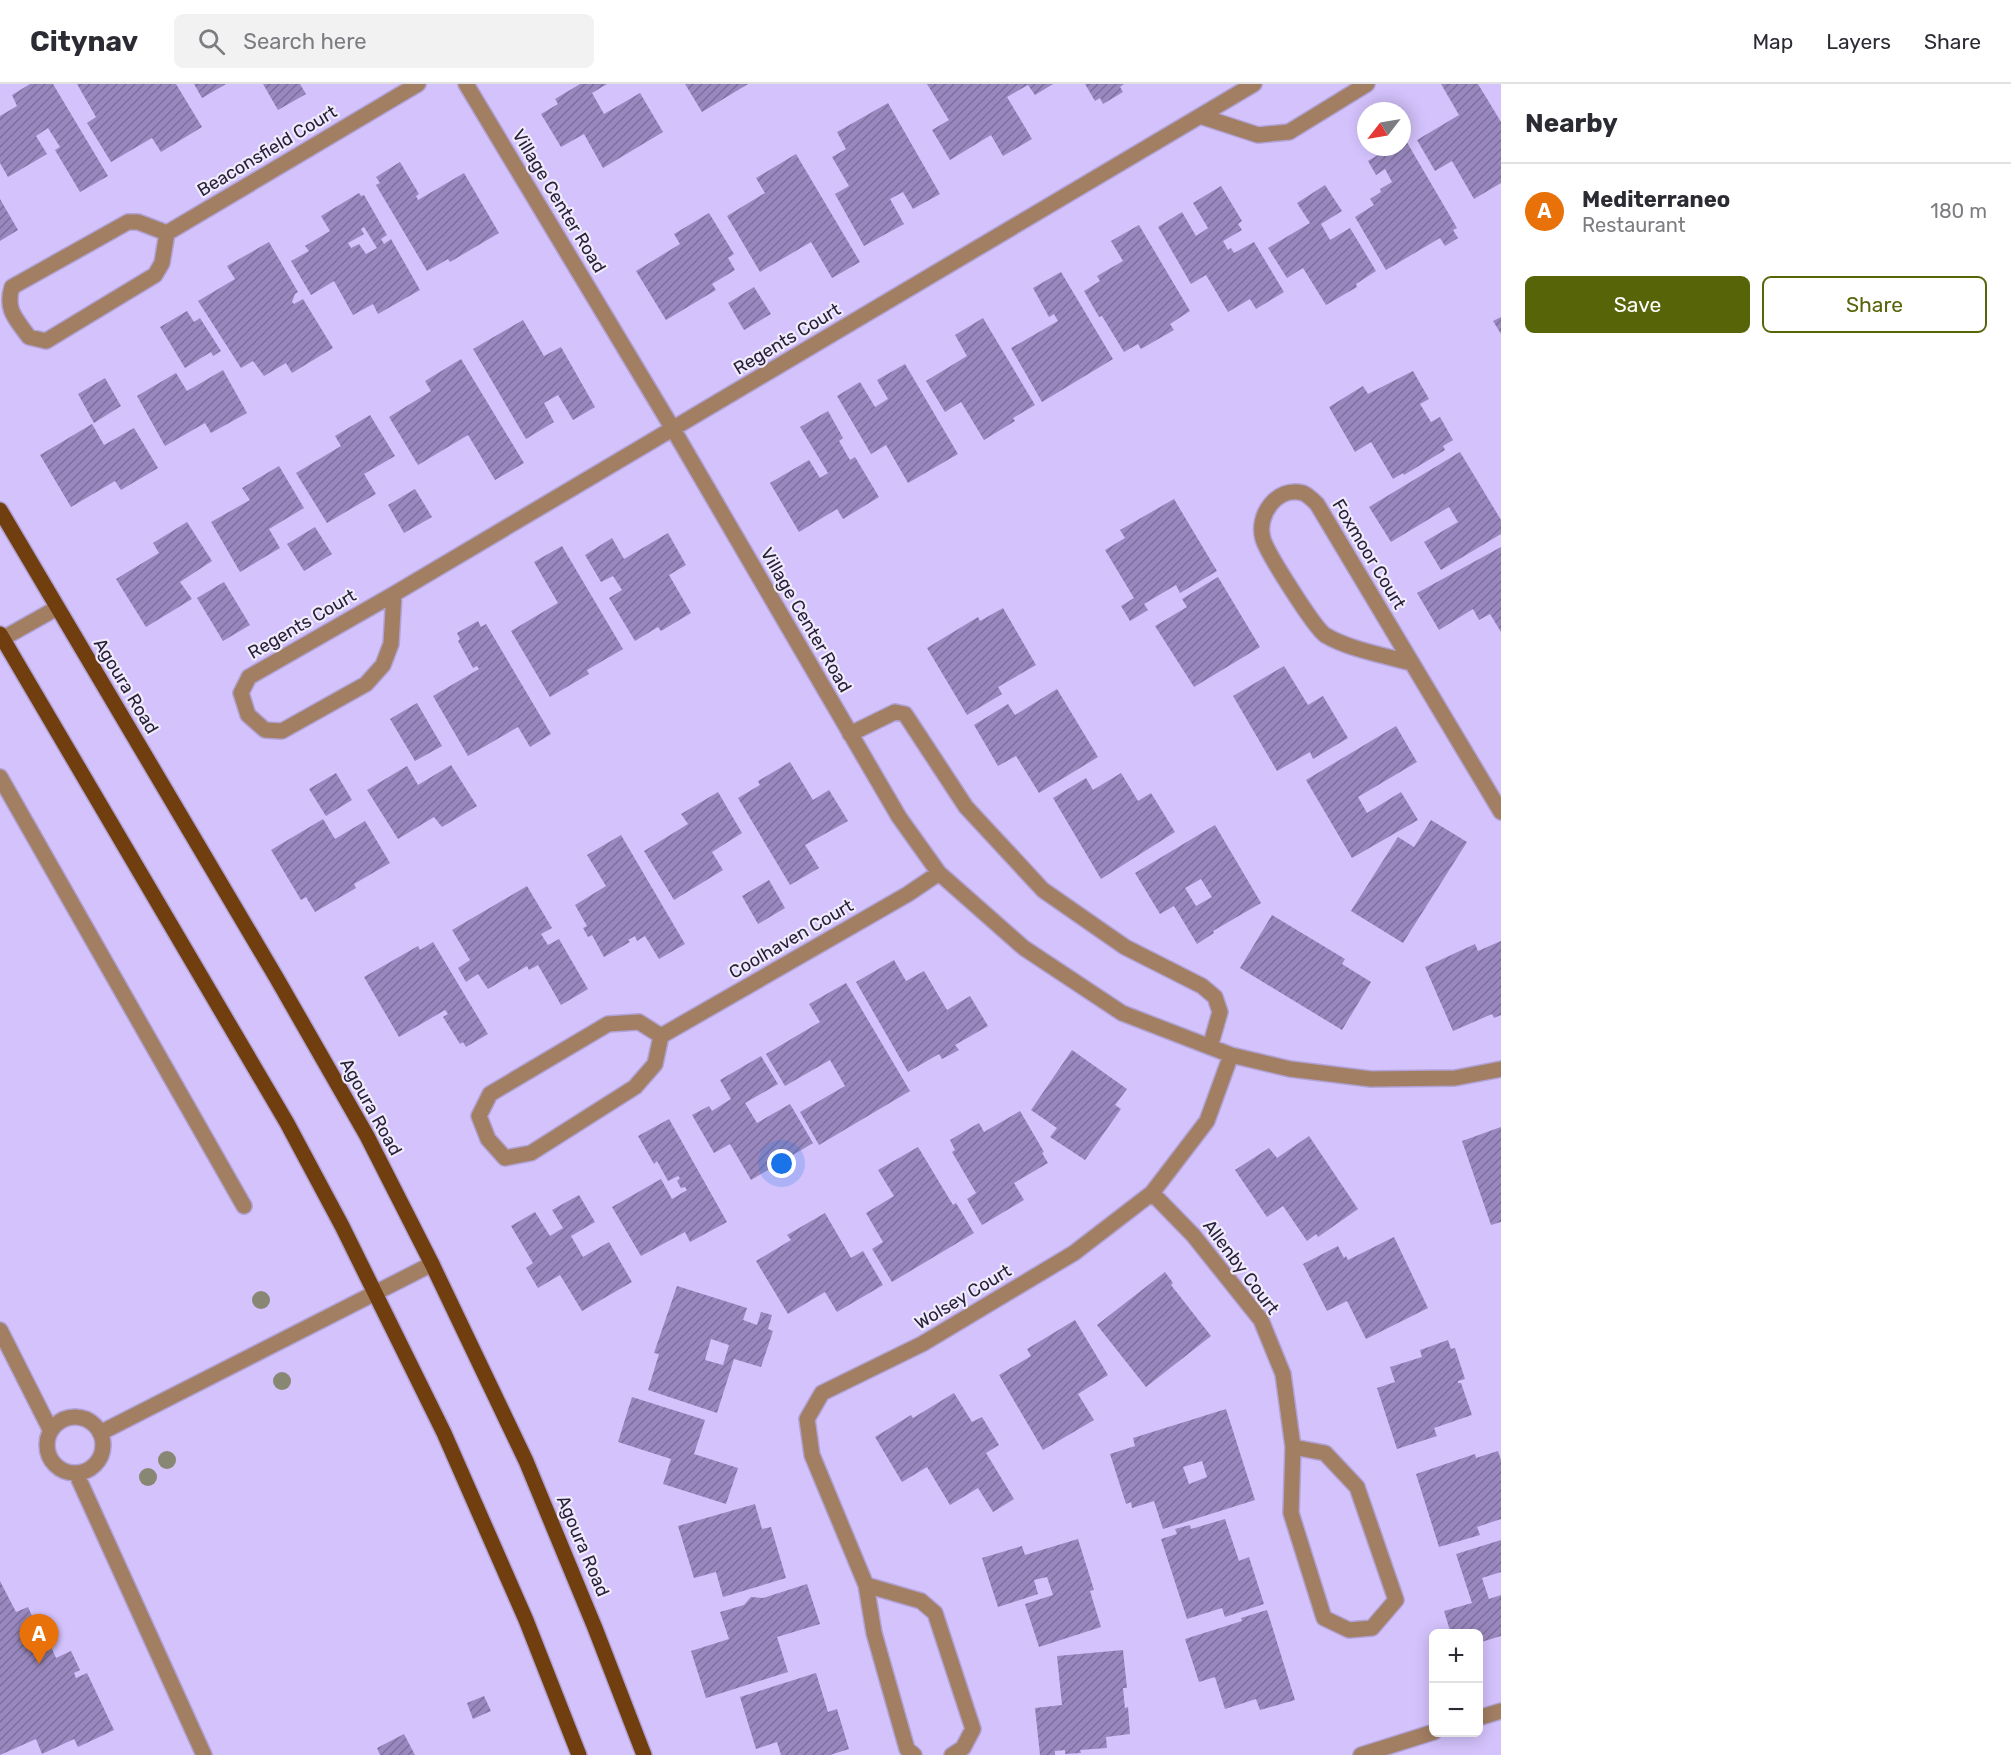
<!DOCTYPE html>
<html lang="en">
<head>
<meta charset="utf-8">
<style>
	body { margin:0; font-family:Rubik,sans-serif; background:#f2f2f3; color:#2b2b33 }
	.controls { position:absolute; right:18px; bottom:18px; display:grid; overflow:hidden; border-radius:9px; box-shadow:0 3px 15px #0003 }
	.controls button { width:54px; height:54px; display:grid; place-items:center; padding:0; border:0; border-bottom:2px solid #e1e1e2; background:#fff; color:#2b2b33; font:30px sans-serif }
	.compass { position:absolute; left:1357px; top:18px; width:54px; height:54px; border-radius:50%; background:#fff; box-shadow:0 3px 15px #0003; rotate:239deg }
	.you { position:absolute; left:782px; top:1080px; width:21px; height:21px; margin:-15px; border:4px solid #fff; border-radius:50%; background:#1a73e8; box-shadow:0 0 0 9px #1a73e833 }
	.badge { display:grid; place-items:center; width:39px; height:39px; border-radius:50%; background:#576408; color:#fff; font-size:20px; font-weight:700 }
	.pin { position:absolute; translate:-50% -50px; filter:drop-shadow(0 2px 3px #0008) }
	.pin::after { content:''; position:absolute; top:32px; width:21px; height:18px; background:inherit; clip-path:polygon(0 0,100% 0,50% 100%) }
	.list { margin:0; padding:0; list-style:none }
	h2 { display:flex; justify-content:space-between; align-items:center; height:78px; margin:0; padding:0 24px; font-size:26px }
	h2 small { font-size:20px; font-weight:400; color:#7c7c81 }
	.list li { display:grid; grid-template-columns:39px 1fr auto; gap:18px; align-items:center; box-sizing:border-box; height:96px; padding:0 24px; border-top:2px solid #e1e1e2 }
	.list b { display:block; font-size:22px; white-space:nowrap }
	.list p { margin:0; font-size:20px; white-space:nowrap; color:#7c7c81 }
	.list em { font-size:20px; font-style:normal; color:#7c7c81 }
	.actions { display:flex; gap:12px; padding:18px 24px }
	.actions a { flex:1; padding:14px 0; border:2px solid #576408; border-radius:9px; text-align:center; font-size:21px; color:#576408 }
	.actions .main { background:#576408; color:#fff }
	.icon { flex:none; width:33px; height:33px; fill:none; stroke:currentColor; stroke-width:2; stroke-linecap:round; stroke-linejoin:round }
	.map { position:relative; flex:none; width:1501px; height:1671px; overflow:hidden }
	header { display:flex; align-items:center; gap:36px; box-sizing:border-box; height:84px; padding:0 30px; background:#fff; border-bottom:2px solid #e1e1e2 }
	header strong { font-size:28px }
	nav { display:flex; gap:33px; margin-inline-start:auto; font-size:21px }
	.search { width:420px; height:54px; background:#f2f2f3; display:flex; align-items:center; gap:15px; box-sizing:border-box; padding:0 21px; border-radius:9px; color:#7c7c81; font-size:22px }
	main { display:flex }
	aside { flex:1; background:#fff }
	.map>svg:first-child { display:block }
	.building { fill:url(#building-hatch); fill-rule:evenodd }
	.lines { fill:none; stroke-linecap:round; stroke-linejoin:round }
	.minor-casing { stroke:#b1a2d5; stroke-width:18 }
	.major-casing { stroke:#b1a2d5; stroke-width:18 }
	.minor { stroke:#a27e62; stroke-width:15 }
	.major { stroke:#713f0f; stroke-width:15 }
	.tree { fill:#888774 }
	.labels { text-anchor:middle; stroke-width:4.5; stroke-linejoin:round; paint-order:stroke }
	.street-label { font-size:18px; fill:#282137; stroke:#efeafc }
</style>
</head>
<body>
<header>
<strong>Citynav</strong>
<div class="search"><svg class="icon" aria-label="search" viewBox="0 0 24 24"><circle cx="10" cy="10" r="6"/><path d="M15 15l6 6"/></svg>Search here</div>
<nav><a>Map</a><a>Layers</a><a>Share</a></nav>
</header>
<main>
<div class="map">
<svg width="1501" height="1671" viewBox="0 0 1501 1671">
	<defs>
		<pattern id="building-hatch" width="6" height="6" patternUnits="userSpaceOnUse" patternTransform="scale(1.5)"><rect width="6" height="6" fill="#9988bf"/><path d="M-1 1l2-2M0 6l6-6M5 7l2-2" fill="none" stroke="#7d6f9c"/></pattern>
	</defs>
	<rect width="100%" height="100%" fill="#d3c2fc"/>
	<path class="building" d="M30,0H53L108,92L80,108L55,66L60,63L48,44L36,52L47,70L8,93L0,79V32L17,22L12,11Z
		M77,0H176L202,43L161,68L152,54L111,78L87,39L96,33Z
		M194,0H226L202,14Z
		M263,0H300L306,10L278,26Z
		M580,0H607L592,9L604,30L640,9L663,48L603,84L584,50L561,63L541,30L558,20L555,15Z
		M685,0H748L702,28Z
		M927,0H1053L1035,11L1028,1L1007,13L1032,55L1003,72L991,51L950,76L932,46L949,36Z
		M1085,0H1124L1120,3L1123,8L1103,20L1100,14L1095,17Z
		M1441,0H1478L1501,38V99L1474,115L1452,77L1435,87L1417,56L1459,31Z
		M888,19L940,110L913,125L903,108L890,115L904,140L864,162L835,110L849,102L832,73L846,65L837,48Z
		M1405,55L1457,144L1453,146L1458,154L1445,162L1440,154L1386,186L1355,133L1374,121L1370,115L1381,108L1380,105L1392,98L1385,85L1376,91L1368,77L1391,63H1402V56Z
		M796,70L860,178L832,194L811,158L760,188L727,132L765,109L756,94Z
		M400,78L419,110L416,112L418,116L464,89L499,149L450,178L448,175L427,187L376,101L380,99L376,93Z
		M1325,101L1342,127L1321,140L1330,156L1350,144L1376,187L1356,200L1357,203L1326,221L1303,184L1287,194L1268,164L1310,139L1297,119Z
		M1221,102L1242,137L1238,140L1242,146L1223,157L1228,166L1231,164L1234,169L1254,158L1284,208L1256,225L1250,215L1228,228L1206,191L1191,200L1158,143L1182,128L1196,152L1208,144L1193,119Z
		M359,109L361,112L364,111L387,151L381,155L384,160L391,155L420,206L378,230L373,220L353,231L334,197L311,211L291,177L309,167L305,162L330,147L321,132ZM364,143L377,164L366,170L359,160L351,164L348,159L364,150L361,145Z
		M0,115L18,146L0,157Z
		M709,129L734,170L728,174L735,186L712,200L716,206L666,236L636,187L680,160L674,150Z
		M1139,141L1190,227L1170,240L1174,246L1141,265L1138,260L1124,268L1102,232L1099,233L1084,207L1100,197L1097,192L1123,177L1111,157Z
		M269,158L298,208L295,210L292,218L294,220L303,215L333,264L292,289L286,279L264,292L253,277L241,284L198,217L235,195L227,182Z
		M1061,188L1113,275L1042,318L1011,264L1058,237L1054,230L1049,233L1033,204Z
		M754,203L771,230L744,246L728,219Z
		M187,227L194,238L200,234L221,267L213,272L211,268L185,284L160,243Z
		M1501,233V250L1493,237Z
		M983,234L1035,321L1013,334L1015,337L984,356L961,318L945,328L926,297L967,272L955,251Z
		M523,236L544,272L561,263L595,323L573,336L558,311L544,319L554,338L526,355L473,265Z
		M461,275L524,379L495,396L468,351L418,381L389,333L431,307L425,297Z
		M905,280L958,370L908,399L886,361L871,370L837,312L860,298L875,323L888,315L877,296Z
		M223,286L247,329L211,349L205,339L165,362L137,312L176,289L187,307Z
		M1413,287L1429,315L1420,320L1431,338L1440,333L1453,356L1443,362L1445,366L1404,391L1403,389L1393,395L1371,358L1355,368L1329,323L1363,302L1368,310Z
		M105,294L121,322L94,339L78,310Z
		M828,327L843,354L839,357L850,376L855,373L879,413L843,435L837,425L799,448L770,399L809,376L820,394L828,389L800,343Z
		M370,331L395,372L364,390L376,410L327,439L296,389L341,362L335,352Z
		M92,340L104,361L134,344L158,384L121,406L115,397L71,423L40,371Z
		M1460,368L1501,436V450L1441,486L1424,458L1458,438L1449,423L1391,458L1369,423Z
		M279,382L304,424L269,445L280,464L240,488L211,438L250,416L242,404Z
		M415,405L432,433L404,449L388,421Z
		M1174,415L1217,487L1180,509L1176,501L1144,520L1148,526L1130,537L1121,522L1134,514L1105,466L1125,454L1120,446Z
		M187,438L212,477L180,498L192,515L146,543L116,495L159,469L153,459Z
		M315,443L332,470L304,487L287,460Z
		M668,449L686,481L669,491L691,529L661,547L658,543L635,557L609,514L622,506L613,492L601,498L585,471L612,454L624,475Z
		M562,462L623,565L587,586L589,590L550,613L511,547L558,519L534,478Z
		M1501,463V548L1490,530L1479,536L1473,525L1439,546L1417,509Z
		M1218,493L1260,563L1194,603L1155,542L1187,523L1182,515Z
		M224,498L250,541L223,557L197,514Z
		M1003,524L1036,581L998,603L1002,610L967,631L927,564L978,533L980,537Z
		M478,537L481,543L486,540L551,650L530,663L518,643L468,672L433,612L479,585L477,582L473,584L458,557L460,555L457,549Z
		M1284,582L1308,621L1323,612L1348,654L1313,675L1310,668L1277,687L1233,612Z
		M1057,605L1098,673L1039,709L1016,672L998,682L974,641L1008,620L1015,631Z
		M417,619L442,662L415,677L390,635Z
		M1396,642L1417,678L1358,713L1367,729L1401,708L1418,736L1352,774L1306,696Z
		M790,678L813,716L829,706L848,737L805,761L819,784L790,801L738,714L760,701L758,697Z
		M451,681L477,722L442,743L434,733L398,755L367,706L407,682L418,701Z
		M336,689L352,716L326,732L309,705Z
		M1121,689L1138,717L1151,709L1175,748L1101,795L1053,714L1086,694L1093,706Z
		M718,708L742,749L712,768L723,786L674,816L644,767L688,740L681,730Z
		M323,735L335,755L365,737L390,779L354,800L356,804L315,828L306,813L301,816L271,766Z
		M1431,736L1467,758L1403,859L1351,827L1398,753L1414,763Z
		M1215,741L1261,819L1213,847L1214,849L1197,860L1174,822L1160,830L1135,789ZM1201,795L1212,813L1196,822L1185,804Z
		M621,751L685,860L659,875L645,852L637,857L635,852L628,856L630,858L604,873L592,851L588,853L583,844L587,842L575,821L606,802L587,771Z
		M769,796L785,824L758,840L742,812Z
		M527,802L552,844L541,850L548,861L559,855L588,905L561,921L538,881L529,886L527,882L488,905L478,890L466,898L458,884L470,876L452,846Z
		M1272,831L1345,875L1342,880L1371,898L1342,946L1240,884Z
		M1501,857V931L1494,934L1492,930L1453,947L1425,883L1475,860L1478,867Z
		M433,858L488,950L466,963L463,958L460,960L443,933L448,930L445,926L399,953L364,893L418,862L420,866Z
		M894,876L906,897L924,887L947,926L970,912L988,942L955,961L959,966L942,975L939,970L908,988L856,898Z
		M846,899L910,1007L819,1061L800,1028L845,1002L830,976L785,1002L766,970L820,938L809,920Z
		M1072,966L1127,1005L1115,1021L1121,1025L1085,1076L1050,1053L1057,1044L1031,1026Z
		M761,972L778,1000L745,1019L757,1039L790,1020L813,1059L751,1096L730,1060L714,1069L692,1031L709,1022L712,1027L731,1015L720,996Z
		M1020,1027L1044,1068L1042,1069L1048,1079L1014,1099L1024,1116L982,1141L967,1115L976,1109L952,1068L955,1066L950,1056L979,1039L984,1048Z
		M669,1035L727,1138L690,1158L685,1148L641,1172L612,1123L661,1095L672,1115L687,1106L685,1103L681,1104L677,1097L680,1094L678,1092L668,1097L657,1077L654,1080L638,1052Z
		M1501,1043V1138L1491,1141L1462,1057Z
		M1309,1052L1358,1125L1318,1153L1316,1150L1307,1157L1283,1122L1267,1133L1235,1086L1269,1064L1277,1074Z
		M918,1063L953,1121L956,1119L974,1149L892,1198L872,1165L883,1158L866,1129L894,1112L878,1086Z
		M579,1111L595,1138L571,1152L583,1173L609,1158L632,1198L582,1227L560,1191L538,1204L526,1184L533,1179L511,1142L535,1128L550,1152L563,1144L552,1126Z
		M825,1129L851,1174L863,1167L883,1201L837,1228L825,1208L788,1230L756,1177L791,1156L787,1151Z
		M1394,1153L1428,1224L1366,1255L1347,1217L1327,1227L1303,1180L1338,1162L1344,1174L1346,1172L1348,1176Z
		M1165,1188L1173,1199L1171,1201L1211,1252L1146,1303L1097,1241Z
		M677,1202L747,1224L743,1236L757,1241L761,1228L772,1231L768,1245L773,1247L761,1283L734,1275L717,1329L648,1306L659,1270L654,1269ZM711,1255L729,1261L723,1281L705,1276Z
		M1075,1236L1108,1291L1078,1310L1094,1336L1043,1366L999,1291L1031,1272L1027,1265Z
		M1448,1256L1451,1265L1455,1264L1465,1295L1458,1297V1299H1461L1472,1331L1434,1344L1437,1352L1397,1365L1377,1304L1395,1298L1390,1283L1422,1273L1420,1266Z
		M954,1309L972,1338L982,1333L999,1361L986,1369L1014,1415L993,1428L978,1404L950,1421L927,1383L902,1398L875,1353L911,1331L913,1334Z
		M632,1313L705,1336L694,1370L738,1384L726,1420L663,1400L671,1375L618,1358Z
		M1226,1325L1255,1416L1163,1445L1154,1417L1132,1424L1131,1418L1126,1420L1110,1370L1135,1362L1133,1354ZM1202,1377L1207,1393L1189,1400L1183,1383Z
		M1498,1367L1501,1376V1435L1477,1443L1480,1451L1439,1463L1416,1390L1475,1370L1476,1374Z
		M755,1420L762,1445L771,1443L786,1494L723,1513L716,1488L694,1494L678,1442Z
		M1225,1435L1239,1477L1249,1473L1264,1520L1225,1533L1222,1524L1187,1535L1161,1455L1177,1450L1175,1445L1190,1441L1191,1445Z
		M1078,1455L1094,1506L1090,1507L1101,1543L1039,1563L1025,1520L1053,1511L1047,1493L1034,1496L1038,1510L998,1523L982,1474L1022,1462L1025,1471Z
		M1501,1456V1488L1482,1494L1489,1515L1501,1511V1552L1478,1559V1550H1451L1444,1527L1472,1519L1456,1470Z
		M0,1497L16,1528L28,1523L47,1565L51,1563L56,1574L71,1567L80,1586L74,1589L76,1594L87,1589L114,1646L78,1663L74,1655L42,1670L36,1655L0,1671Z
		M807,1500L820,1540L777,1553L788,1588L706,1614L691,1567L729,1555L720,1528L744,1521L751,1513L763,1514Z
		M1267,1526L1295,1616L1260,1626L1256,1615L1225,1625L1215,1593L1199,1598L1185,1555L1242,1537L1241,1534Z
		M1123,1566L1127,1604H1123L1125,1624L1128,1623L1130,1650L1106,1653L1107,1664L1080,1666L1081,1669L1065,1670V1666L1055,1667V1671H1040L1035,1624L1062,1621L1057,1572Z
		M816,1589L828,1628L837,1625L849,1665L830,1671H781L777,1658L756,1665L740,1613Z
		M484,1612L491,1627L473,1635L467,1619Z
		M404,1650L415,1671H380L377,1664Z"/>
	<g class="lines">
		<defs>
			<path id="minor" d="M466,0L673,345L899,733L939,789L1024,864L1122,929L1231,971L1290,985L1371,995L1455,994L1501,985
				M1200,32L1258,51L1289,48L1367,0
				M128,138H138L167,149L162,179L155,191L46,257L29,253C16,235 5,226 12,203Z
				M167,149L418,0
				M394,510L391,560L383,581L366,600L282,647L265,646L248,631L241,609L249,593L394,510L1254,0
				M0,556L57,524
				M1412,579C1386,572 1348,565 1325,551C1314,543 1267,469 1263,455C1256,431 1277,402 1303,409C1308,411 1313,416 1317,420L1501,728
				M850,650L895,628L905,630L966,723L1043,806L1125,863L1202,902L1215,913L1220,928L1210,963
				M0,693L244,1122
				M661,952L639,938L608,940L490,1010L479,1032L488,1055L505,1074L531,1069L635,1003L655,980L661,952L908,810L939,789
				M1152,1109L1193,1151L1261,1236L1283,1290L1293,1363L1291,1429L1324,1534L1349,1546L1372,1544L1396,1516L1357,1403L1325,1369L1293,1363
				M0,1246L51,1347
				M47 1361a28 28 0 1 1 56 0a28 28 0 1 1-56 0Z
				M100,1349L432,1180
				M76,1389L204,1671
				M866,1501L921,1517L935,1529L973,1645L963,1664L952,1671
				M1478,1634L1501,1627
				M914,1671L907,1665L874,1549L866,1501L812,1371L807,1335L822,1309L922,1260L1074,1169L1152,1109L1207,1037L1231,971
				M1361,1671L1434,1648"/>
			<path id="major" d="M0,426L276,893L367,1052L432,1180L526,1377L595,1544L644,1671
				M0,550L287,1039L342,1142L444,1349L526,1536L579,1671"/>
		</defs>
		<use href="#minor" class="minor-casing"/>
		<use href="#major" class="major-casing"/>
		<use href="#minor" class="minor"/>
		<use href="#major" class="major"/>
	</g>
	<g class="tree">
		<circle cx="261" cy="1216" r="9"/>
		<circle cx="282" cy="1297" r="9"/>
		<circle cx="167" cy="1376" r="9"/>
		<circle cx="148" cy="1393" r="9"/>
	</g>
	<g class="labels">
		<g class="street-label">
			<text transform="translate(267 67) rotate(-31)" y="6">Beaconsfield Court</text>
			<text transform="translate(559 117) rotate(59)" y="6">Village Center Road</text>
			<text transform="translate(787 255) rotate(-31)" y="6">Regents Court</text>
			<text transform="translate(1369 470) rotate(59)" y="6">Foxmoor Court</text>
			<text transform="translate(806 536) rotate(60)" y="6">Village Center Road</text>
			<text transform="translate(302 540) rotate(-30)" y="6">Regents Court</text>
			<text transform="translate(126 602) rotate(59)" y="6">Agoura Road</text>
			<text transform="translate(791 855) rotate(-30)" y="6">Coolhaven Court</text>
			<text transform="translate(371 1023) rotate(61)" y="6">Agoura Road</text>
			<text transform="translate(1241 1183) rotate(53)" y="6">Allenby Court</text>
			<text transform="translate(963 1213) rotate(-31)" y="6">Wolsey Court</text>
			<text transform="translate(583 1462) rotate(67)" y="6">Agoura Road</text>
		</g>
	</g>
</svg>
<div class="controls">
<button>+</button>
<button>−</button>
</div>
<svg class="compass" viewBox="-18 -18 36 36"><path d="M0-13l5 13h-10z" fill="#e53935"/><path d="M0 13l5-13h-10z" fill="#7c7c81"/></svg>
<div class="you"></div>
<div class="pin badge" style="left:39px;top:1580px;background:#e8710a">A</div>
</div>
<aside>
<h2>Nearby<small></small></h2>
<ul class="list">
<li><span class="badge" style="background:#e8710a">A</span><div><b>Mediterraneo</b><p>Restaurant</p></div><em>180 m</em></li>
</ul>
<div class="actions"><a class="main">Save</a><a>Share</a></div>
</aside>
</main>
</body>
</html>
